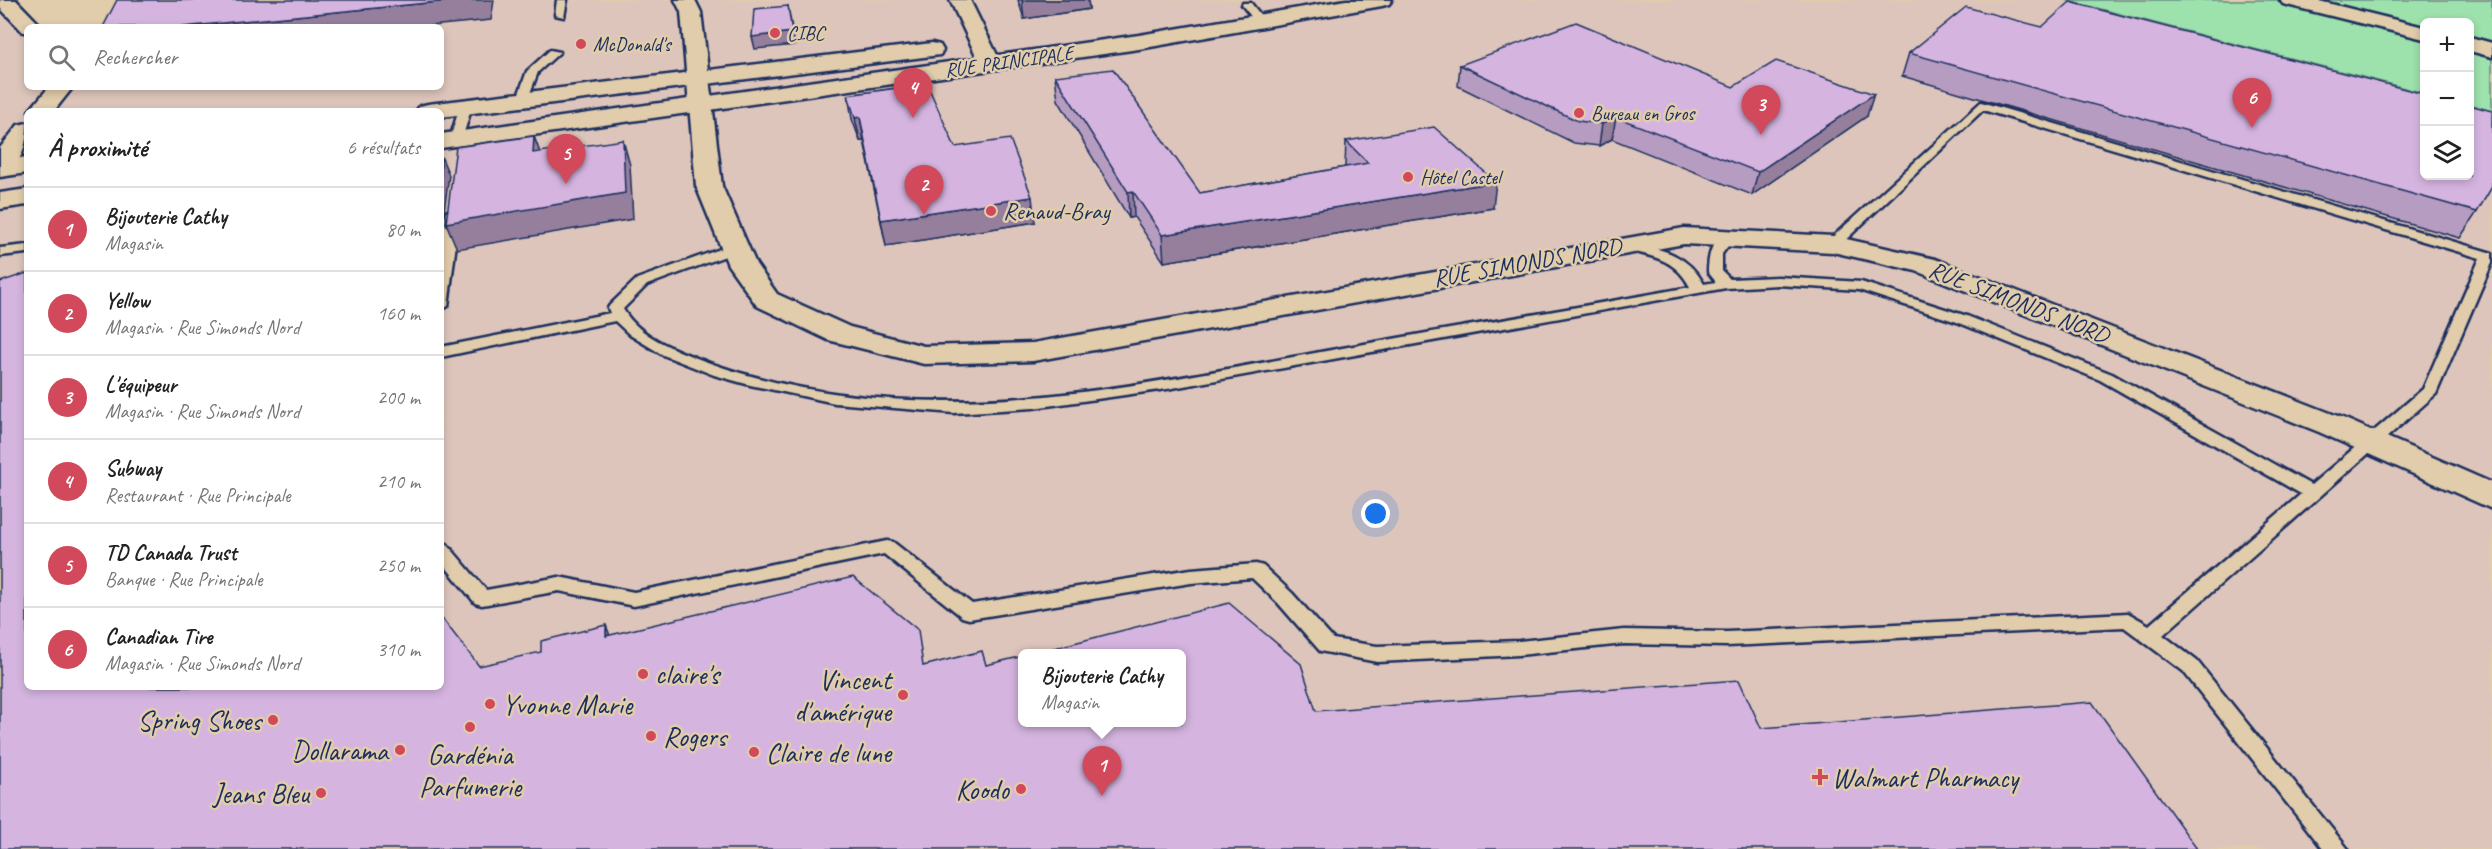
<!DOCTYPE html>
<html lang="fr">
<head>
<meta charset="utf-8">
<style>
	body { margin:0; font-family:Caveat,sans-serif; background:#f2f2f2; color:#222 }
	.controls { position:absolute; right:18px; top:18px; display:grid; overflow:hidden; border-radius:9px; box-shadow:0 3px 9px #0003 }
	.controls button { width:54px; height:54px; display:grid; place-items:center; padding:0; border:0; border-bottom:2px solid #e0e0e0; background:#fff; color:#222; font:30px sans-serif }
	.you { position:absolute; left:1376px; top:514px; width:21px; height:21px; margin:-15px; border:4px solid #fff; border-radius:50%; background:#1a73e8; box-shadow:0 0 0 9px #1a73e833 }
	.badge { display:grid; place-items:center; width:39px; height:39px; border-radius:50%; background:#d1495b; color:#fff; font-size:20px; font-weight:700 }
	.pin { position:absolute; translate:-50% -50px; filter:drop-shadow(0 2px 3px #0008) }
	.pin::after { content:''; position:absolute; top:32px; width:21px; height:18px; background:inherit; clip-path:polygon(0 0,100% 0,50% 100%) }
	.popup { position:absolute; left:1018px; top:649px; width:168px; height:78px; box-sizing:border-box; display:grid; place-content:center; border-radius:9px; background:#fff; filter:drop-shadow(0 2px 4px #0005); font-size:20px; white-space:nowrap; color:#767676 }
	.popup b { font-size:22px; color:#222 }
	.popup::after { content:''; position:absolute; left:50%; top:100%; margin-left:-12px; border:12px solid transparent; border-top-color:#fff }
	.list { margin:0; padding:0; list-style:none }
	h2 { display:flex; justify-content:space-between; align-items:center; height:78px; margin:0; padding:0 24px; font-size:26px }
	h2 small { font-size:20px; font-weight:400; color:#767676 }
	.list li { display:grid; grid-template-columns:39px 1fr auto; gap:18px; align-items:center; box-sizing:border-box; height:84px; padding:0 24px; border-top:2px solid #e0e0e0 }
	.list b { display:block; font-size:22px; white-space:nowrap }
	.list p { margin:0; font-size:20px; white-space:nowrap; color:#767676 }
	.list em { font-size:20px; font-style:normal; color:#767676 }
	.icon { flex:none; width:33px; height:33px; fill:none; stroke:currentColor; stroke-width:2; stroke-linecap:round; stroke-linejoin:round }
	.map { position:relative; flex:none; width:2492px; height:849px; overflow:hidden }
	.search { position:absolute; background:#fff; box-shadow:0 3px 9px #0003; left:24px; top:24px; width:420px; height:66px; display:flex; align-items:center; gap:15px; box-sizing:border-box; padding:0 21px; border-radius:9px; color:#767676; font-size:22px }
	.panel { position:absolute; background:#fff; box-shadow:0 3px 9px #0003; left:24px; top:108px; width:420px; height:582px; border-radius:9px }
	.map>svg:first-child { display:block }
	.built { fill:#ddc5bb; fill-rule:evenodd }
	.green { fill:#9de1ac; stroke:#5c8885; stroke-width:1.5 }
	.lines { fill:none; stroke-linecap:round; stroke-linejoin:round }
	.lane-casing { stroke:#1b2f5e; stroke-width:5 }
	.street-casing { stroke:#1b2f5e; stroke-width:5 }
	.secondary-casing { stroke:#1b2f5e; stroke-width:5 }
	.primary-casing { stroke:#1b2f5e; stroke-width:5 }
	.lane { fill:#e1ccab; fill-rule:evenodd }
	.street { fill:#e1ccab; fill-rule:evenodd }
	.secondary { fill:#e1ccab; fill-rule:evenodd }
	.primary { fill:#e1ccab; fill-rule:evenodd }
	.wall { fill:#b79cc1; stroke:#1b2f5e; stroke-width:1.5 }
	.shaded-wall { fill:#957f9d; stroke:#1b2f5e; stroke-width:1.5 }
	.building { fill:#d5b5e0; stroke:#1b2f5e; stroke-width:1.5 }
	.poi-dot { fill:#d1495b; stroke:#e1ccab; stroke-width:2 }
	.labels { text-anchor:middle; stroke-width:5; stroke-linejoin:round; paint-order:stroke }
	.far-poi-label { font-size:20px; fill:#1b2f5e; stroke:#e1ccab; text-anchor:start }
	.far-street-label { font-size:20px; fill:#1b2f5e; stroke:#e1ccab }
	.poi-label { font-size:24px; fill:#1b2f5e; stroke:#e1ccab; text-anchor:start }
	.street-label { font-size:24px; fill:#1b2f5e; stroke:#e1ccab }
	.near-poi-label { font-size:28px; fill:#1b2f5e; stroke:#e1ccab; text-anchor:start }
</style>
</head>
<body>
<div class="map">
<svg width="2492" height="849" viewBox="0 0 2492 849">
	<rect width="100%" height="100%" fill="#e1ccab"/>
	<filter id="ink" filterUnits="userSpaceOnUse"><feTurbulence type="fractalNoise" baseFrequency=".0167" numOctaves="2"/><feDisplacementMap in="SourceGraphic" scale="12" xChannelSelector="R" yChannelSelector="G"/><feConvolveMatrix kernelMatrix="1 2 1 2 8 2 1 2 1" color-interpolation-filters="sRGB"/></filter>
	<g filter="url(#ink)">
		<path class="built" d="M0,0L27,27V87H441V27H104L220,0H2492V849H0ZM2424,22H2470V176H2424ZM27,111H441V687H27ZM1022,654H1182V722H1022Z"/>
		<path class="green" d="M2066,0H2492V111L2470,105V22H2424V93Z"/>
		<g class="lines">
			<defs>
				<path id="lane" d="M557,0H567L564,17L555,15Z
					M1243,3H1251L1266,22L1265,24H1257L1242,5Z
					M550,50L560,52L538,72L527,101H519L517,99L527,71Z
					M466,102L472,106L462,139L456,143L452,142L450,139L460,106Z
					M1981,102L2492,253V263L2436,394L2163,635L2197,661L2348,849H2323L2183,671L2124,627L1727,646L1624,644L1519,655L1377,662L1320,651L1278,603L1252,578L1191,583L969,619L962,617L884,554L634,606L559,591L482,605L475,603L441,561V543L447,544L486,590L559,577L634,592L887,541L893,542L972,604L1191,569L1256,564L1263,566L1292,593L1333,639L1377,646L1519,641L1624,630L1727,632L2128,613L2149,625L2301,494L2100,380L1957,322L1859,290L1778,285L1726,288L1167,389L1033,408L954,413L835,403L750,385L714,375L663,355L630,335L615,321L441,357V347L610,313L608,308L610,305L637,279L734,244L741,248L739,251L647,285L623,309C639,338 681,352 710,363C922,438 1135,385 1348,347C1462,326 1577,308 1690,287C1675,258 1651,256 1622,249V243L1627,242C1660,249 1686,252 1704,284L1716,282L1708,272C1708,258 1711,238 1727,234L1734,238L1722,254V271L1730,279L1778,277L1861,282L1967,316L2112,374L2311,485L2423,389L2480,258L1983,110L1838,247H1828V241Z
					M453,208L460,212L448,306L441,310V251L446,212Z
					M27,245V253L0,256V248Z"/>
				<path id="street" d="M0,0H16L42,27H27V32H23L0,8Z
					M950,0H970L1001,63L998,68H982Z
					M2280,0H2315L2424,27V39L2283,4Z
					M2470,37L2492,43V57L2470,51Z
					M49,87H73L54,111H29Z
					M27,123C27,143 23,167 0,173V148L18,125Z"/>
				<path id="secondary" d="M675,0H695L701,12L722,186L756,264L777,294L850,327L924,346L1033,343L1684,228L1833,236L1935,259L2343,418L2492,483V509L2319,432L1916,271L1833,252L1684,244L1033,361L924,364L828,340L757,306L728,265L696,186L681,12Z"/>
				<path id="primary" d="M1346,0H1392L1389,4L1382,6L1139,49L441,148V134L1139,35Z
					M932,43L940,45L943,50L940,55L441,117V111H416L420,106L428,104Z
					M27,157V173L0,177V161Z
					M27,189V205L0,209V193Z"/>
			</defs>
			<use href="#lane" class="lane-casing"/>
			<use href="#street" class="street-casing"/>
			<use href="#secondary" class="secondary-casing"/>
			<use href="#primary" class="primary-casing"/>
			<use href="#lane" class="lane"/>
			<use href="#street" class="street"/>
			<use href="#secondary" class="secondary"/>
			<use href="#primary" class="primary"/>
		</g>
		<path class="wall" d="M1018,0H1088L1089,9L1024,19Z
			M2042,27L2477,212L2460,238L1902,76L1909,53Z
			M1460,65L1733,87L1867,116L1752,195L1612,139L1599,146L1574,143L1458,86Z
			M1055,76L1200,193L1346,167L1345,166L1346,141L1493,208L1164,262L1134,217L1129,218L1058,100Z
			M895,80L955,147L1035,222L886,246L864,141H860L852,119L848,95L896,88Z"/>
		<path class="shaded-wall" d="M458,0H494L491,20L420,27H182Z
			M1028,0H1088L1089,9L1024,19L1022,1Z
			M788,6L795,45L755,49L752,37Z
			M1874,94L1867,116L1752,195L1758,172Z
			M860,117L864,141H860L855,118Z
			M1616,117L1612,139L1599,146L1602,124Z
			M534,136L543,161L533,153Z
			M623,140L630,165L633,219L457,249L446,223Z
			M441,156L449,175L441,233Z
			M1496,182L1493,208L1164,262L1162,235Z
			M1133,191L1134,217L1129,218L1128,192Z
			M1032,197L1035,222L886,246L881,220Z
			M606,625L609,633L610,644L606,636Z"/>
		<path class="building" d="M117,0H458L182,27H103Z
			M2070,2L2424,94V176H2469V105L2492,111V187L2477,212L1909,53L1966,7L2042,27Z
			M788,6L792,32L752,37L754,9Z
			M1576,22L1733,87L1776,61L1874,94L1758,172L1616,117L1602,124L1578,121L1460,65Z
			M1113,69L1200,193L1368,163L1346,141L1434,127L1496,182L1162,235L1133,191L1128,192L1055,76Z
			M923,75L955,147L1010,139L1032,197L881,220L860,117L855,118L848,95L898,88L895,80Z
			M534,136L533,153L623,140L625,193L446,223L456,147Z
			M27,273V687H441V617L479,666L541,652V641L606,625V636L853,577L918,630L923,666L982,651L986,665L1023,656V723H1182V654H1031L1229,603L1301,664L1316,711L1739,680L1761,728L2092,702L2197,849H0V282Z"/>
	</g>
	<g class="poi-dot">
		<circle cx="775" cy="33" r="6"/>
		<circle cx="581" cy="44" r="6"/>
		<circle cx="1579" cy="113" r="6"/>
		<circle cx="1408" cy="177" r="6"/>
		<circle cx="991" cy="211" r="6"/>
		<circle cx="643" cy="674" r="6"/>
		<circle cx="903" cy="695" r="6"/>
		<circle cx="490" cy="704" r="6"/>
		<circle cx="273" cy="720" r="6"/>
		<circle cx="470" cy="727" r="6"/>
		<circle cx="651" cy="736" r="6"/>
		<circle cx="400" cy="750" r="6"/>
		<circle cx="754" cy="752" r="6"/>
		<path d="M1817 768h6v6h6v6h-6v6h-6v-6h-6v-6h6z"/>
		<circle cx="1021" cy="789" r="6"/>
		<circle cx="321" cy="793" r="6"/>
	</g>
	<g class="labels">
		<g class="far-poi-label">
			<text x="787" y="40">CIBC</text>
			<text x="593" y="51">McDonald's</text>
			<text x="1591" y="120">Bureau en Gros</text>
			<text x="1420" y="184">Hôtel Castel</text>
		</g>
		<g class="far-street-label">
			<text transform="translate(1009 61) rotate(-8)" y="7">RUE PRINCIPALE</text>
		</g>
		<g class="poi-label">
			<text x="1003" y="219">Renaud-Bray</text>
		</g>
		<g class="street-label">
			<text transform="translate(1527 262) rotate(-10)" y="8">RUE SIMONDS NORD</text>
			<text transform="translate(2019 302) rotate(21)" y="8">RUE SIMONDS NORD</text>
		</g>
		<g class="near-poi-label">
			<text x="655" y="684">claire's</text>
			<text x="891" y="689" text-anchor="end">Vincent<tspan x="891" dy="32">d'amérique</tspan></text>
			<text x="502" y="714">Yvonne Marie</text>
			<text x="261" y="730" text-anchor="end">Spring Shoes</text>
			<text x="663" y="746">Rogers</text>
			<text x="388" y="760" text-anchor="end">Dollarama</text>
			<text x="766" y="762">Claire de lune</text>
			<text x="470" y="764" text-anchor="middle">Gardénia<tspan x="470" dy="32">Parfumerie</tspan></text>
			<text x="1832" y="787">Walmart Pharmacy</text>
			<text x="1009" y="799" text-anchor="end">Koodo</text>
			<text x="309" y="803" text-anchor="end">Jeans Bleu</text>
		</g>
	</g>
</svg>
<div class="controls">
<button>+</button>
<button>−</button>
<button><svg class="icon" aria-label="layers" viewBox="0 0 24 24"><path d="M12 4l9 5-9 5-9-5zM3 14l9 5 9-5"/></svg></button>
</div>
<div class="you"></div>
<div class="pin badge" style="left:1102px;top:796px">1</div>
<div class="popup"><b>Bijouterie Cathy</b>Magasin</div>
<div class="pin badge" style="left:924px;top:215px">2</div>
<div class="pin badge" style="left:1761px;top:135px">3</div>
<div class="pin badge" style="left:913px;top:118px">4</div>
<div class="pin badge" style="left:566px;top:184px">5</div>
<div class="pin badge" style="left:2252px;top:128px">6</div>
<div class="search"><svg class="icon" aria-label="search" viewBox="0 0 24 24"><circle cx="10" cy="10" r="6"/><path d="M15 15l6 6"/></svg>Rechercher</div>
<section class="panel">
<h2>À proximité<small>6 résultats</small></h2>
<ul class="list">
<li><span class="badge">1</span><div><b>Bijouterie Cathy</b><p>Magasin</p></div><em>80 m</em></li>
<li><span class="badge">2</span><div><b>Yellow</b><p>Magasin · Rue Simonds Nord</p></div><em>160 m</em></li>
<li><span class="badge">3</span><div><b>L'équipeur</b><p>Magasin · Rue Simonds Nord</p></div><em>200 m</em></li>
<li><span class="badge">4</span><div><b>Subway</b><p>Restaurant · Rue Principale</p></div><em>210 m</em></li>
<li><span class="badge">5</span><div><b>TD Canada Trust</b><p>Banque · Rue Principale</p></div><em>250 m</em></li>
<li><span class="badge">6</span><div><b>Canadian Tire</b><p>Magasin · Rue Simonds Nord</p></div><em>310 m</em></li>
</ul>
</section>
</div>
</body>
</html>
